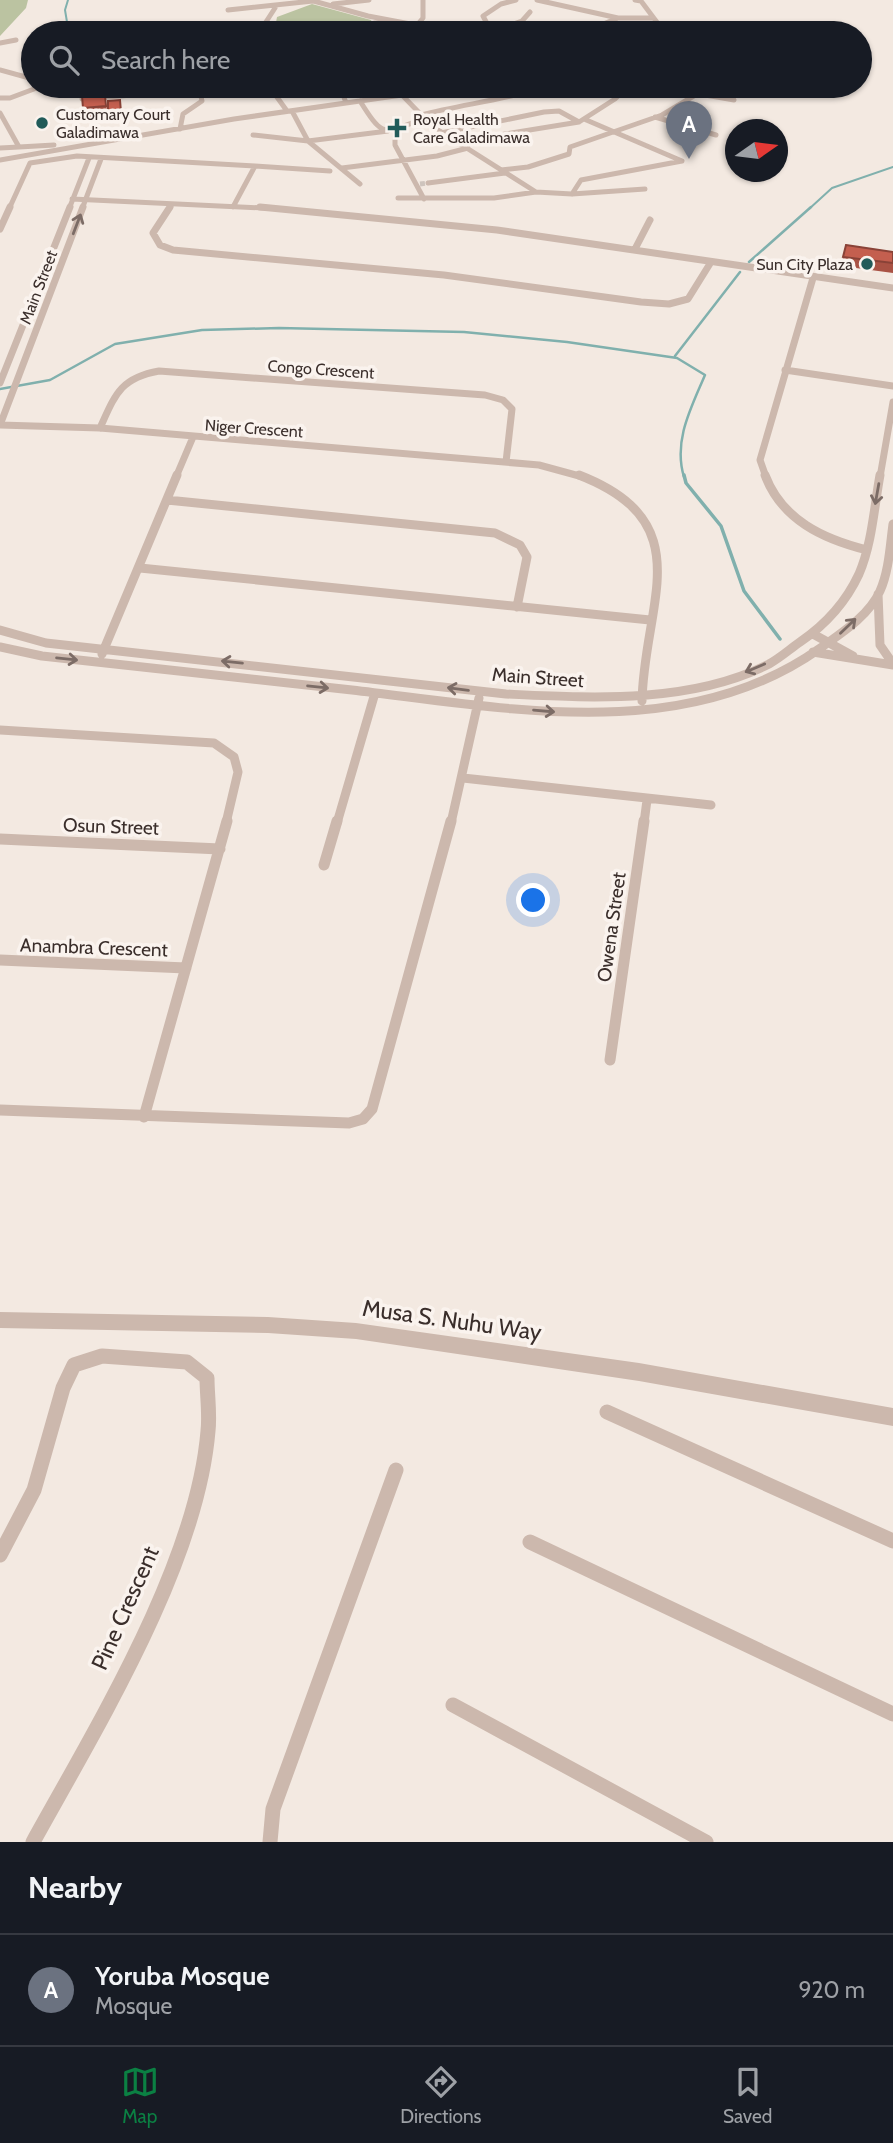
<!DOCTYPE html>
<html lang="en">
<head>
<meta charset="utf-8">
<style>
	body { margin:0; font-family:Cabin,sans-serif; background:#242831; color:#f1f3f6 }
	.compass { position:absolute; left:725px; top:119px; width:63px; height:63px; border-radius:50%; background:#171b24; box-shadow:0 2px 5px #0004; rotate:76deg }
	.you { position:absolute; left:534px; top:901px; width:24px; height:24px; margin:-18px; border:5px solid #fff; border-radius:50%; background:#1a73e8; box-shadow:0 0 0 10px #1a73e833 }
	.badge { display:grid; place-items:center; width:46px; height:46px; border-radius:50%; background:#0b8043; color:#fff; font-size:23px; font-weight:700 }
	.pin { position:absolute; translate:-50% -58px; filter:drop-shadow(0 2px 4px #0008) }
	.pin::after { content:''; position:absolute; top:37px; width:24px; height:21px; background:inherit; clip-path:polygon(0 0,100% 0,50% 100%) }
	.list { margin:0; padding:0; list-style:none }
	h2 { display:flex; justify-content:space-between; align-items:center; height:91px; margin:0; padding:0 28px; font-size:30px }
	h2 small { font-size:23px; font-weight:400; color:#9ea1a6 }
	.list li { display:grid; grid-template-columns:46px 1fr auto; gap:21px; align-items:center; box-sizing:border-box; height:112px; padding:0 28px; border-top:2px solid #363941 }
	.list b { display:block; font-size:26px; white-space:nowrap }
	.list p { margin:0; font-size:23px; white-space:nowrap; color:#9ea1a6 }
	.list em { font-size:23px; font-style:normal; color:#9ea1a6 }
	.icon { flex:none; width:38px; height:38px; fill:none; stroke:currentColor; stroke-width:2; stroke-linecap:round; stroke-linejoin:round }
	.map { position:relative; flex:none; width:893px; height:1842px; overflow:hidden }
	.search { position:absolute; background:#171b24; box-shadow:0 2px 5px #0004; left:21px; right:21px; top:21px; height:77px; display:flex; align-items:center; gap:18px; box-sizing:border-box; padding:0 24px; border-radius:38px; color:#9ea1a6; font-size:26px }
	.sheet { height:203px; background:#171b24 }
	nav { display:flex; justify-content:space-around; align-items:center; box-sizing:border-box; height:98px; border-top:2px solid #363941; background:#171b24; font-size:19px; color:#9ea1a6 }
	nav a { display:grid; justify-items:center; gap:4px }
	nav .on { color:#0b8043 }
	.map>svg:first-child { display:block }
	.green { fill:#bbc3a1 }
	.lines { fill:none; stroke-linecap:round; stroke-linejoin:round }
	.stream-far2 { stroke:#80b0ad; stroke-width:2 }
	.stream-far1 { stroke:#80b0ad; stroke-width:2.5 }
	.stream { stroke:#80b0ad; stroke-width:3.5 }
	.minor-tunnel { stroke:#cec4bd; stroke-width:5; stroke-dasharray:5 2.5; stroke-linecap:butt }
	.minor-far4 { stroke:#ccb8ad; stroke-width:5 }
	.minor-far3 { stroke:#ccb8ad; stroke-width:7 }
	.minor-far2 { stroke:#ccb8ad; stroke-width:9 }
	.minor-far1 { stroke:#ccb8ad; stroke-width:11 }
	.minor { stroke:#ccb8ad; stroke-width:15 }
	.tertiary { fill:#ccb8ad; fill-rule:evenodd }
	.wall { fill:#a95244 }
	.building { fill:#c45f4f; stroke:#894237; stroke-width:2 }
	.oneway { stroke:#7c6c66 }
	.poi-dot { fill:#215b59; stroke:#faf3ee; stroke-width:2.5 }
	.labels { text-anchor:middle; stroke-width:7; stroke-linejoin:round; paint-order:stroke }
	.far-poi-label { font-size:16px; fill:#3a2e2b; stroke:#faf3ee; text-anchor:start }
	.far-street-label { font-size:16px; fill:#3a2e2b; stroke:#faf3ee }
	.street-label { font-size:19px; fill:#3a2e2b; stroke:#faf3ee }
	.near-street-label { font-size:23px; fill:#3a2e2b; stroke:#faf3ee }
</style>
</head>
<body>
<div class="map">
<svg width="893" height="1842" viewBox="0 0 893 1842">
	<rect width="100%" height="100%" fill="#f3e9e1"/>
	<path class="green" d="M0,0H28L26,8L0,36Z
		M312,4L371,20L372,23L329,33H274L277,17Z"/>
	<g class="lines">
		<path class="stream-far2" d="M65,33L61,27L67,22L65,10L68,0
			M809,209L832,188L893,167"/>
		<path class="stream-far1" d="M749,262L811,207
			M675,356L740,272
			M0,389L50,380L115,344L202,330L279,328L464,332L567,342L677,358L705,375C691,408 673,441 684,477"/>
		<path class="stream" d="M684,475L686,483L721,526L744,591L780,639"/>
		<path class="minor-tunnel" d="M420,184L428,183"/>
		<path class="minor-far4" d="M310,0L368,16L458,33
			M537,0L618,18H653
			M635,0L641,1L665,33
			M333,4L369,0
			M228,10L313,1
			M418,24L423,18V0
			M193,27L264,25
			M490,32L522,21L530,12
			M265,33L264,25L275,8
			M336,33L383,21
			M492,33L483,16L501,4L516,0
			M549,33L591,29L618,18
			M0,43L16,40
			M0,70L33,79
			M269,86L287,111
			M340,86L346,103
			M654,86L734,100
			M529,92L566,95
			M402,95L432,126L536,192
			M0,98H10L42,86
			M82,99L247,86
			M360,101C385,141 383,132 424,119
			M292,111L308,141L360,184
			M0,113L19,147L54,145
			M421,115C459,105 497,101 534,90L536,86
			M655,117L716,135
			M584,119L682,161
			M180,129L183,114L202,101L200,92
			M395,132V145L424,199
			M441,133L544,112L559,111L579,122
			M253,135L308,141L388,131
			M463,145L505,134L579,122L615,99L628,86
			M0,148L19,147
			M0,160L234,119L402,95L436,86
			M255,166L330,171
			M342,168L437,156L468,148
			M501,170L528,167L569,154L570,147L662,115L697,94
			M428,183L505,173
			M572,194L581,180L682,161
			M398,198H494L536,192L572,194L645,189
			M72,199L285,209
			M9,209L30,163L77,156L255,166L233,207
			M69,209L89,158
			M82,209L101,159
			M169,209L172,204"/>
		<path class="minor-far3" d="M170,207L153,233L160,245L173,250L444,275L641,302L669,304L688,299L711,262
			M260,207L497,230L893,288
			M0,229L10,207
			M635,249L650,220
			M785,370L893,386
			M0,383L70,207
			M0,425L100,428L539,465L583,477
			M0,425L83,207
			M100,428C115,395 120,378 159,371L485,395L503,400L512,409L506,462
			M176,477L193,437
			M766,477L760,460L813,278
			M880,477L893,402"/>
		<path class="minor-far2" d="M579,475C702,523 644,602 642,701
			M765,475C782,520 823,539 867,550
			M167,500L495,533L520,545L527,557L517,607
			M140,568L650,620
			M878,594L880,645L893,664
			M0,630L46,643L506,694C592,698 690,704 769,664C780,658 790,649 800,642C825,625 846,602 859,574C872,544 874,508 880,475
			M813,634L853,656
			M0,647L42,656C145,668 249,678 352,690C506,708 683,745 819,649C840,634 869,616 880,591C889,571 890,546 893,524
			M813,652L893,665
			M102,654L177,475
			M0,730L214,743L234,757L238,772L226,823
			M463,778L711,805
			M337,823L375,693
			M451,823L479,698
			M644,823L647,800"/>
		<path class="minor-far1" d="M0,839L220,849
			M324,865L337,821
			M0,960L186,968
			M610,1060L644,821
			M0,1110L349,1123L363,1119L372,1109L451,821
			M144,1117L227,821"/>
		<path class="minor" d="M607,1412L893,1541
			M530,1542L893,1714
			M0,1555L34,1490L63,1388L74,1365L102,1356L187,1362L207,1378C207,1395 210,1414 208,1431C197,1564 97,1726 33,1842
			M453,1705L706,1842
			M270,1842L273,1809L396,1470"/>
		<path class="tertiary" d="M0,1312L268,1317L356,1323L639,1363L893,1408V1426L639,1381L356,1339L268,1333L0,1328Z"/>
	</g>
	<path class="wall" d="M105,95L108,119L85,120L83,108Z
		M121,109L122,121H110L108,113Z
		M846,245L893,252V273L841,266Z"/>
	<path class="building" d="M105,95L106,106L83,108L82,96Z
		M120,100L121,112L108,113V101Z
		M846,245L893,252V263L843,257Z"/>
	<defs><path id="oneway-shaft" d="M-6 0H5M1.5-3L5.5 0L1.5 3" fill="none" stroke-width="1.6" stroke-linecap="round" stroke-linejoin="round" transform="scale(1.75)"/></defs>
	<g class="oneway">
		<use href="#oneway-shaft" transform="translate(77 224) rotate(-69)"/>
		<use href="#oneway-shaft" transform="translate(877 494) rotate(100)"/>
		<use href="#oneway-shaft" transform="translate(848 626) rotate(-44)"/>
		<use href="#oneway-shaft" transform="translate(67 659) rotate(6)"/>
		<use href="#oneway-shaft" transform="translate(232 662) rotate(-174)"/>
		<use href="#oneway-shaft" transform="translate(755 668) rotate(157)"/>
		<use href="#oneway-shaft" transform="translate(318 687) rotate(6)"/>
		<use href="#oneway-shaft" transform="translate(458 689) rotate(-173)"/>
		<use href="#oneway-shaft" transform="translate(544 711) rotate(5)"/>
	</g>
	<g class="poi-dot">
		<circle cx="42" cy="123" r="7"/>
		<path d="M393.5 117.5h7v7h7v7h-7v7h-7v-7h-7v-7h7z"/>
		<circle cx="867" cy="264" r="7"/>
	</g>
	<g class="labels">
		<g class="far-poi-label">
			<text x="56" y="120">Customary Court<tspan x="56" dy="18">Galadimawa</tspan></text>
			<text x="413" y="125">Royal Health<tspan x="413" dy="18">Care Galadimawa</tspan></text>
			<text x="853" y="270" text-anchor="end">Sun City Plaza</text>
		</g>
		<g class="far-street-label">
			<text transform="translate(38 287) rotate(-69)" y="6">Main Street</text>
			<text transform="translate(321 369) rotate(4)" y="6">Congo Crescent</text>
			<text transform="translate(254 428) rotate(4)" y="6">Niger Crescent</text>
		</g>
		<g class="street-label">
			<text transform="translate(538 677) rotate(4)" y="7">Main Street</text>
			<text transform="translate(111 826) rotate(2)" y="7">Osun Street</text>
			<text transform="translate(611 927) rotate(-82)" y="7">Owena Street</text>
			<text transform="translate(94 947) rotate(2)" y="7">Anambra Crescent</text>
		</g>
		<g class="near-street-label">
			<text transform="translate(452 1320) rotate(8)" y="8">Musa S. Nuhu Way</text>
			<text transform="translate(125 1608) rotate(-66)" y="8">Pine Crescent</text>
		</g>
	</g>
</svg>
<svg class="compass" viewBox="-18 -18 36 36"><path d="M0-13l5 13h-10z" fill="#e53935"/><path d="M0 13l5-13h-10z" fill="#9ea1a6"/></svg>
<div class="you"></div>
<div class="pin badge" style="left:689px;top:159px;background:#6b7280">A</div>
<div class="search"><svg class="icon" aria-label="search" viewBox="0 0 24 24"><circle cx="10" cy="10" r="6"/><path d="M15 15l6 6"/></svg>Search here</div>
</div>
<section class="sheet">
<h2>Nearby<small></small></h2>
<ul class="list">
<li><span class="badge" style="background:#6b7280">A</span><div><b>Yoruba Mosque</b><p>Mosque</p></div><em>920 m</em></li>
</ul>
</section>
<nav>
<a class="on"><svg class="icon" aria-label="map" viewBox="0 0 24 24"><path d="M3 6l6-2 6 2 6-2v14l-6 2-6-2-6 2zM9 4v14M15 6v14"/></svg>Map</a>
<a><svg class="icon" aria-label="directions" viewBox="0 0 24 24"><path d="M12 3l9 9-9 9-9-9zM9 14v-3h6M13 9l2 2-2 2"/></svg>Directions</a>
<a><svg class="icon" aria-label="saved" viewBox="0 0 24 24"><path d="M7 4h10v16l-5-4-5 4z"/></svg>Saved</a>
</nav>
</body>
</html>
